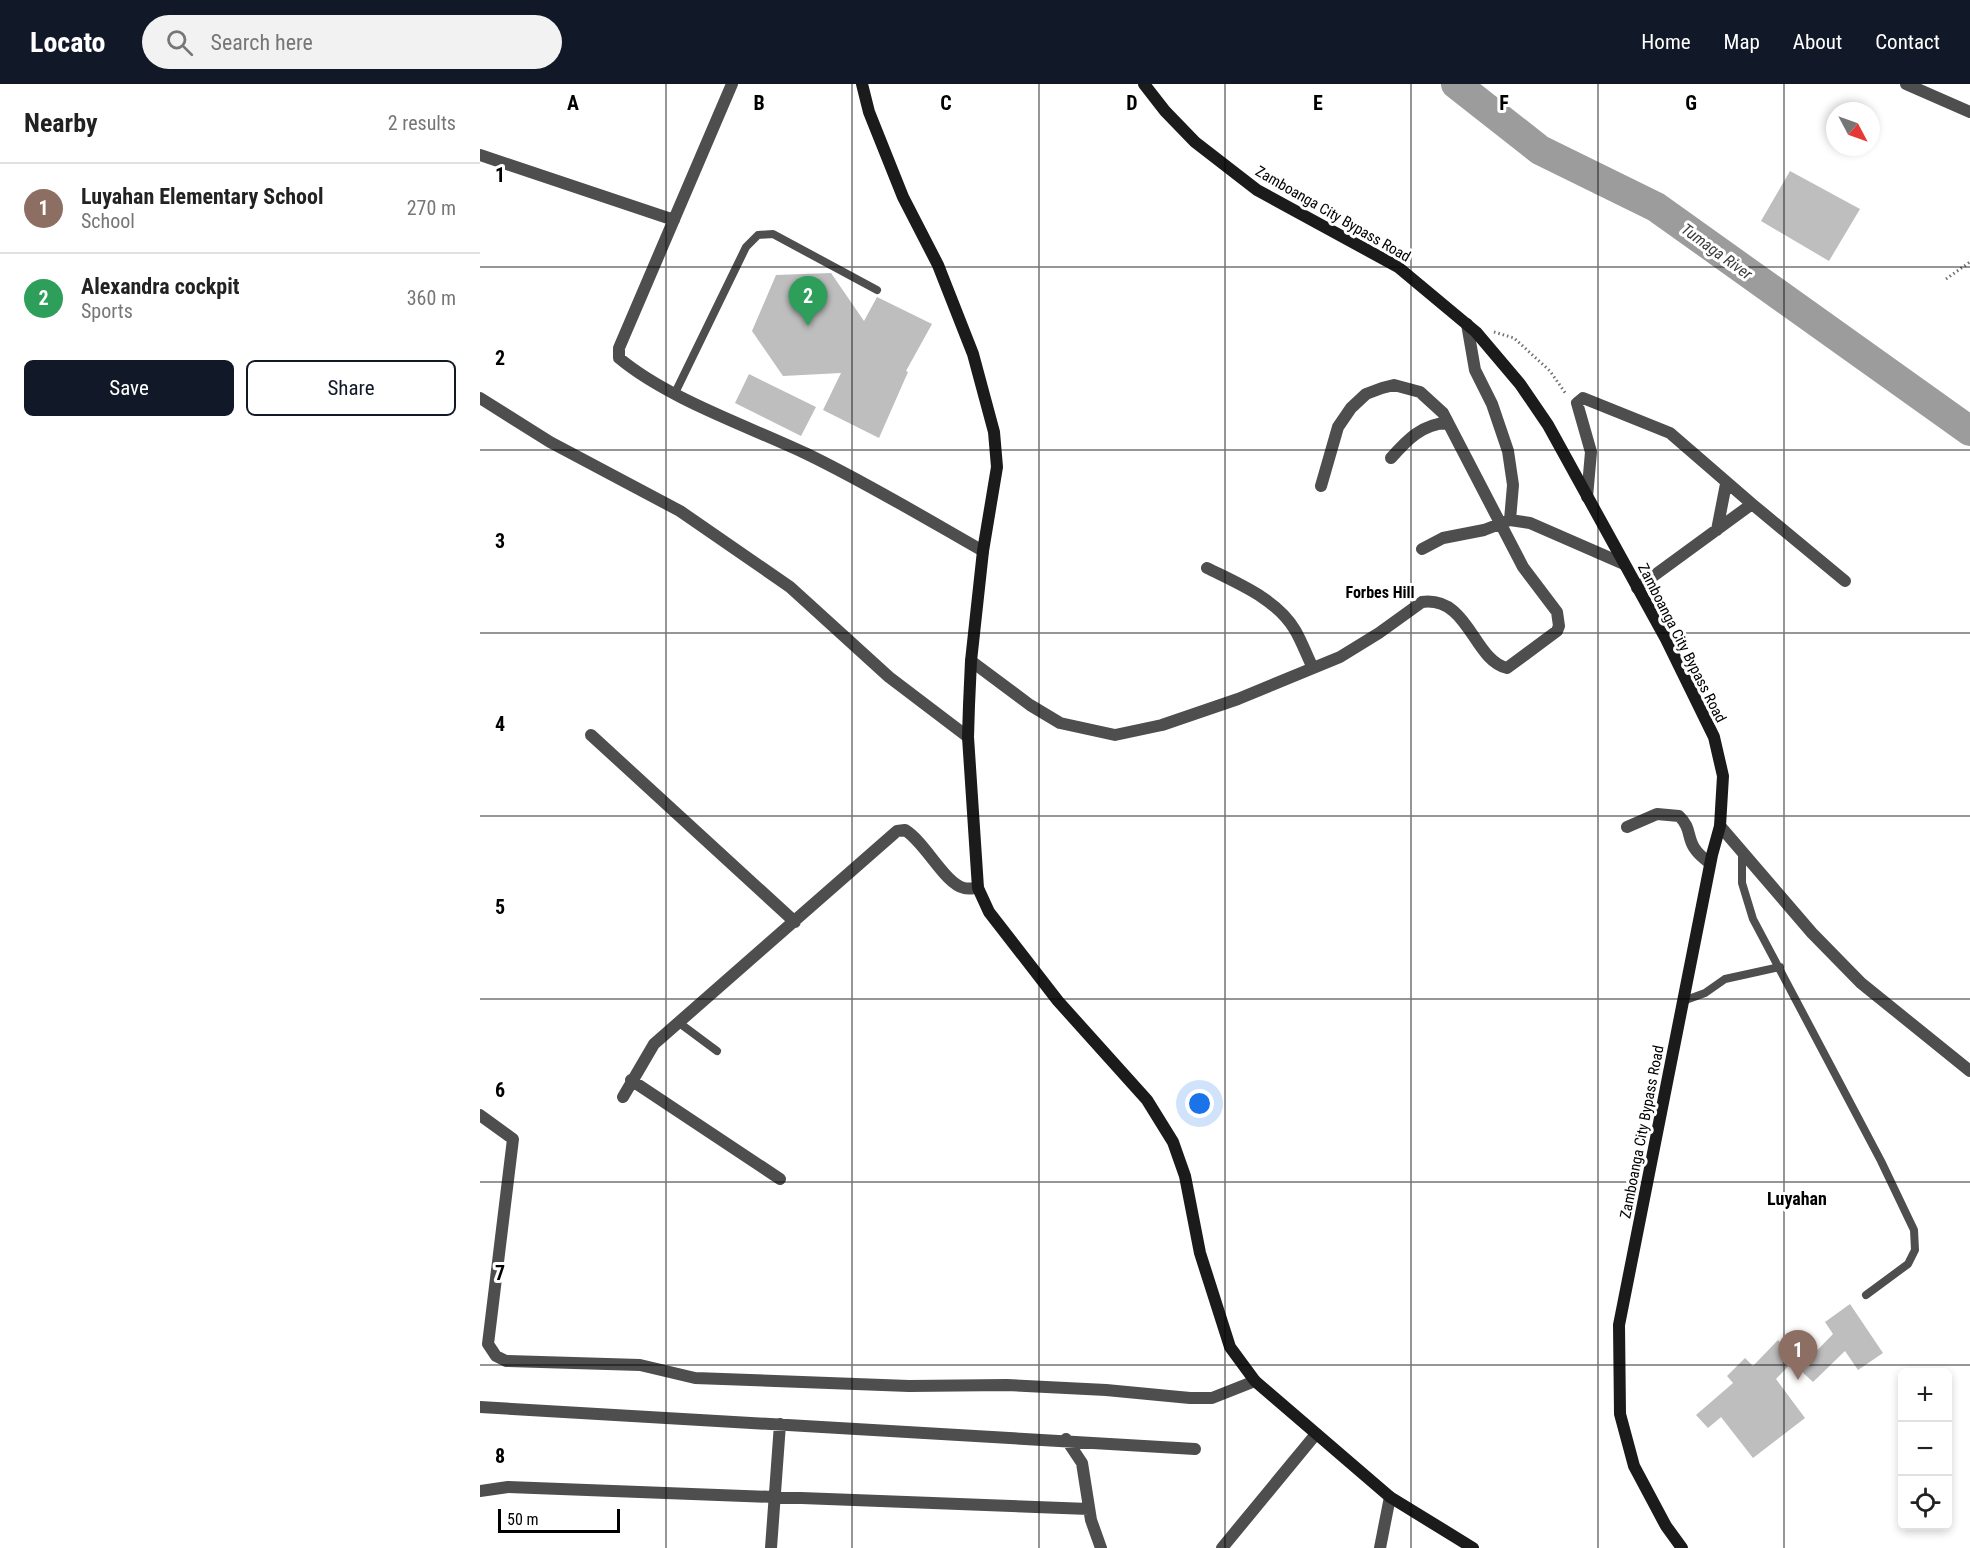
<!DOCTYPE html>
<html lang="en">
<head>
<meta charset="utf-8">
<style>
	body { margin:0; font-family:"Roboto Condensed",sans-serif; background:#f2f2f2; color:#222 }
	.controls { position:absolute; right:18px; bottom:18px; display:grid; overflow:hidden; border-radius:9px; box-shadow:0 3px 9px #0003 }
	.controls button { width:54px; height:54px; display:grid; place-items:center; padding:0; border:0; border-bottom:2px solid #e0e0e0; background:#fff; color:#222; font:30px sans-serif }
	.compass { position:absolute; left:1346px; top:18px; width:54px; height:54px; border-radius:50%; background:#fff; box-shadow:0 3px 9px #0003; rotate:131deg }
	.scale { position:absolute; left:18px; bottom:15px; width:122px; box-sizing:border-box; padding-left:6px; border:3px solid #000; border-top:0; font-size:16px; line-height:21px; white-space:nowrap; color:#000; -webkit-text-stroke:4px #fff; paint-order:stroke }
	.you { position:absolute; left:720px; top:1020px; width:21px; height:21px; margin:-15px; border:4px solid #fff; border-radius:50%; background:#1a73e8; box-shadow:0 0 0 9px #1a73e833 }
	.badge { display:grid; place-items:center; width:39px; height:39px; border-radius:50%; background:#111827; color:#fff; font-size:20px; font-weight:700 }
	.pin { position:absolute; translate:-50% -50px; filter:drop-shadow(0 2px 3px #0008) }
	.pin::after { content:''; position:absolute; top:32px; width:21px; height:18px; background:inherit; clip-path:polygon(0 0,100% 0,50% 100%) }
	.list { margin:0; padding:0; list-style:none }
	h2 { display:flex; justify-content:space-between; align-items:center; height:78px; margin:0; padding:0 24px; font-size:26px }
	h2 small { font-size:20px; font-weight:400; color:#767676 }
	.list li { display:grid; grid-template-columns:39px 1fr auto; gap:18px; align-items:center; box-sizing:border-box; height:90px; padding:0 24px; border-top:2px solid #e0e0e0 }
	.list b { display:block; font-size:22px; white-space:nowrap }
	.list p { margin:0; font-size:20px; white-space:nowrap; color:#767676 }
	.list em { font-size:20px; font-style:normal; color:#767676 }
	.actions { display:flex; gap:12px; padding:18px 24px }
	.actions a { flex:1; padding:14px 0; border:2px solid #111827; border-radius:9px; text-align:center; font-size:21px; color:#111827 }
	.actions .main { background:#111827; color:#fff }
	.icon { flex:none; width:33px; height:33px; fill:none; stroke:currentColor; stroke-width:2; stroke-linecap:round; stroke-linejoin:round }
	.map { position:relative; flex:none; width:1490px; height:1464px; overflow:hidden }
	header { display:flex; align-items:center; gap:36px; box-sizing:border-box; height:84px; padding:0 30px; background:#111827; color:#fff }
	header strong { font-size:28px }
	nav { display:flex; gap:33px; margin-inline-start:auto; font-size:21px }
	.search { width:420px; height:54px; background:#f2f2f2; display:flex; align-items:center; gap:15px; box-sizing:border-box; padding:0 21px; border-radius:33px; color:#767676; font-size:22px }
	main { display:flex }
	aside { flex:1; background:#fff }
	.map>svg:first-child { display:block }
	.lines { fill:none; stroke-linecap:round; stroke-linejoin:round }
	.river { stroke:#9c9c9c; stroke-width:30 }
	.building { fill:#bebebe }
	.path { stroke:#707070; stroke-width:3; stroke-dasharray:1.5 3; stroke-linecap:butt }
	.lane { stroke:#4e4e4e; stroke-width:8 }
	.street { stroke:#4e4e4e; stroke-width:12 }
	.secondary { stroke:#1b1b1b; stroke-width:12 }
	.grid { fill:none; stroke:#000; stroke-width:1.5; stroke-opacity:0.55 }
	.labels { text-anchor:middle; stroke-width:6; stroke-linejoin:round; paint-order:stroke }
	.street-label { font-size:15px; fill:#000; stroke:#fff }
	.water-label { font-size:16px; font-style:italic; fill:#3d3d3d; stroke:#fff }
	.neighbourhood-label { font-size:16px; font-weight:bold; fill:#000; stroke:#fff }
	.quarter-label { font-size:18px; font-weight:bold; fill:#000; stroke:#fff }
	.grid-label { font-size:20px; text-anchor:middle; font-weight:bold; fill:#000; stroke:#fff; stroke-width:6; stroke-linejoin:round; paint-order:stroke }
</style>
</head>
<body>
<header>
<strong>Locato</strong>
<div class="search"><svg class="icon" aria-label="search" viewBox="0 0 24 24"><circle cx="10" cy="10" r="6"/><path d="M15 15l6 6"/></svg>Search here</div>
<nav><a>Home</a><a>Map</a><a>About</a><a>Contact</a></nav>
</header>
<main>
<aside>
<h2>Nearby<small>2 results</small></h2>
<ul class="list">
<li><span class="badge" style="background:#8d6e63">1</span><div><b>Luyahan Elementary School</b><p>School</p></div><em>270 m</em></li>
<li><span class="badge" style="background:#2e9e5b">2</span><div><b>Alexandra cockpit</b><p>Sports</p></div><em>360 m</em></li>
</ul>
<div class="actions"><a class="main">Save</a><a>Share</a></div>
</aside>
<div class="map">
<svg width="1490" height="1464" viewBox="0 0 1490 1464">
	<rect width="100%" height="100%" fill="#fff"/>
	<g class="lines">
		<path class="river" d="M976,0L1060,66L1176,123L1490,347"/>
	</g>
	<path class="building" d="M1310,87L1380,125L1349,177L1281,137Z
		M351,189L384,237L397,213L452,240L426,287L428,288L399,354L343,326L361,289L303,292L272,247L296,191Z
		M269,290L336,323L321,352L255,319Z
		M1370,1220L1403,1269L1378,1286L1365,1267L1333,1298L1319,1285L1353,1250L1345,1238Z
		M1298,1256L1316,1274L1296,1295L1325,1334L1273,1374L1241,1333L1228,1344L1216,1331L1253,1299L1247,1292L1265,1274L1273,1282Z"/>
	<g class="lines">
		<path class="path" d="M1466,195L1490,178
			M1014,248L1034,254L1070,287L1086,310"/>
		<path class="lane" d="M195,309L266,163L278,151L293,150L397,206
			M1262,768V799L1273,835L1401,1077L1434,1146L1435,1166L1428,1180L1386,1211
			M1203,917L1225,909L1245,895L1300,883
			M198,938L237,967"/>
		<path class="street" d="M252,0L139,264V274C188,315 268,342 327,370C387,399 445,434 503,467
			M1426,0L1490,28
			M0,71L194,136
			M987,240L995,286L1012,320L1028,367L1033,401L1030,436
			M0,314L70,358L200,427L310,503L409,593L488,653
			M911,374C927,356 942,340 967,339
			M1107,413L1111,368L1097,319L1103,314L1190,349L1272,420
			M1237,446L1246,400
			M942,465L963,454L1004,446L1030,436L1050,439L1144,480
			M727,484C757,499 797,515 815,546C822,558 827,572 833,584
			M1157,504L1272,420L1365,497
			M491,577L550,621L580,639L635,651L682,641L758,615L860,573L899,549L942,518C989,512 993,576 1027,584L1077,547L1079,542L1077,528L1043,483L963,329L940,308L914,301L902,304L886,310L871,324L858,343L841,402
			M111,651L315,838
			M1240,742L1332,849L1381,899L1490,987
			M1147,743L1177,730L1199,732C1216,748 1201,759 1230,779
			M151,996L300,1095
			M143,1013L174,960L417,747L425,746C445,758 465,800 484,804C488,805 494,804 498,804
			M0,1031L33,1055L8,1260L16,1272L26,1277L160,1281L215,1294L429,1302L527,1301L626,1306L710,1314H732L775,1297
			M0,1323L715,1365
			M586,1355L602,1379L611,1436L621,1464
			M0,1407L28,1403L609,1425
			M291,1464L300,1340
			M742,1464L836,1350
			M900,1464L910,1413"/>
		<path class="secondary" d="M382,0L389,28L423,113L458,181L493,270L514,348L517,383L503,467L491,577L489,621L488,653L498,804L509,828L578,917L667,1016L693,1058L705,1092L720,1169L750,1263L775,1297L910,1413L993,1464
			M664,0L685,27L715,58L777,106L918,183L996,248L1040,300L1068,341L1186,555L1234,653L1243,692L1240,742L1232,771L1139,1241L1140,1330L1154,1382L1186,1442L1202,1464"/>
	</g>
	<path class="grid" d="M186,0V1464M372,0V1464M559,0V1464M745,0V1464M931,0V1464M1118,0V1464M1304,0V1464M0,183H1490M0,366H1490M0,549H1490M0,732H1490M0,915H1490M0,1098H1490M0,1281H1490"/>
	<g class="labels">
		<g class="street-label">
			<text transform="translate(853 130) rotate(30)" y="5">Zamboanga City Bypass Road</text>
			<text transform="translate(1202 559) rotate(63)" y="5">Zamboanga City Bypass Road</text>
			<text transform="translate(1162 1048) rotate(-79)" y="5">Zamboanga City Bypass Road</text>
		</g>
		<g class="water-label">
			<text transform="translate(1237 167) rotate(36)" y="6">Tumaga River</text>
		</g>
		<g class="neighbourhood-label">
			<text x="900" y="514">Forbes Hill</text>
		</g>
		<g class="quarter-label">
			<text x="1317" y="1121">Luyahan</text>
		</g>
	</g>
	<g class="grid-label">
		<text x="93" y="26">A</text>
		<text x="279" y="26">B</text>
		<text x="466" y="26">C</text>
		<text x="652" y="26">D</text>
		<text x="838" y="26">E</text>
		<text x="1024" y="26">F</text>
		<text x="1211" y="26">G</text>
		<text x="20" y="98">1</text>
		<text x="20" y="281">2</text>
		<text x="20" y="464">3</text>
		<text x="20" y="647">4</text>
		<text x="20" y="830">5</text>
		<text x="20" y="1013">6</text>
		<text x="20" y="1196">7</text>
		<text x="20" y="1379">8</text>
	</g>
</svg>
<div class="controls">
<button>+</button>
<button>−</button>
<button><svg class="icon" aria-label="locate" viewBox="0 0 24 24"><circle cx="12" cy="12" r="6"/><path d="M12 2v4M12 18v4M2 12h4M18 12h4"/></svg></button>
</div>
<svg class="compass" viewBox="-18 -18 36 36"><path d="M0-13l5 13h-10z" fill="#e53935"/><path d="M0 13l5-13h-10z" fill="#767676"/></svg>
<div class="scale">50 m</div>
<div class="you"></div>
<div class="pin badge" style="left:1318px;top:1296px;background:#8d6e63">1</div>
<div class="pin badge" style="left:328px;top:242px;background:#2e9e5b">2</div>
</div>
</main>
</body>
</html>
